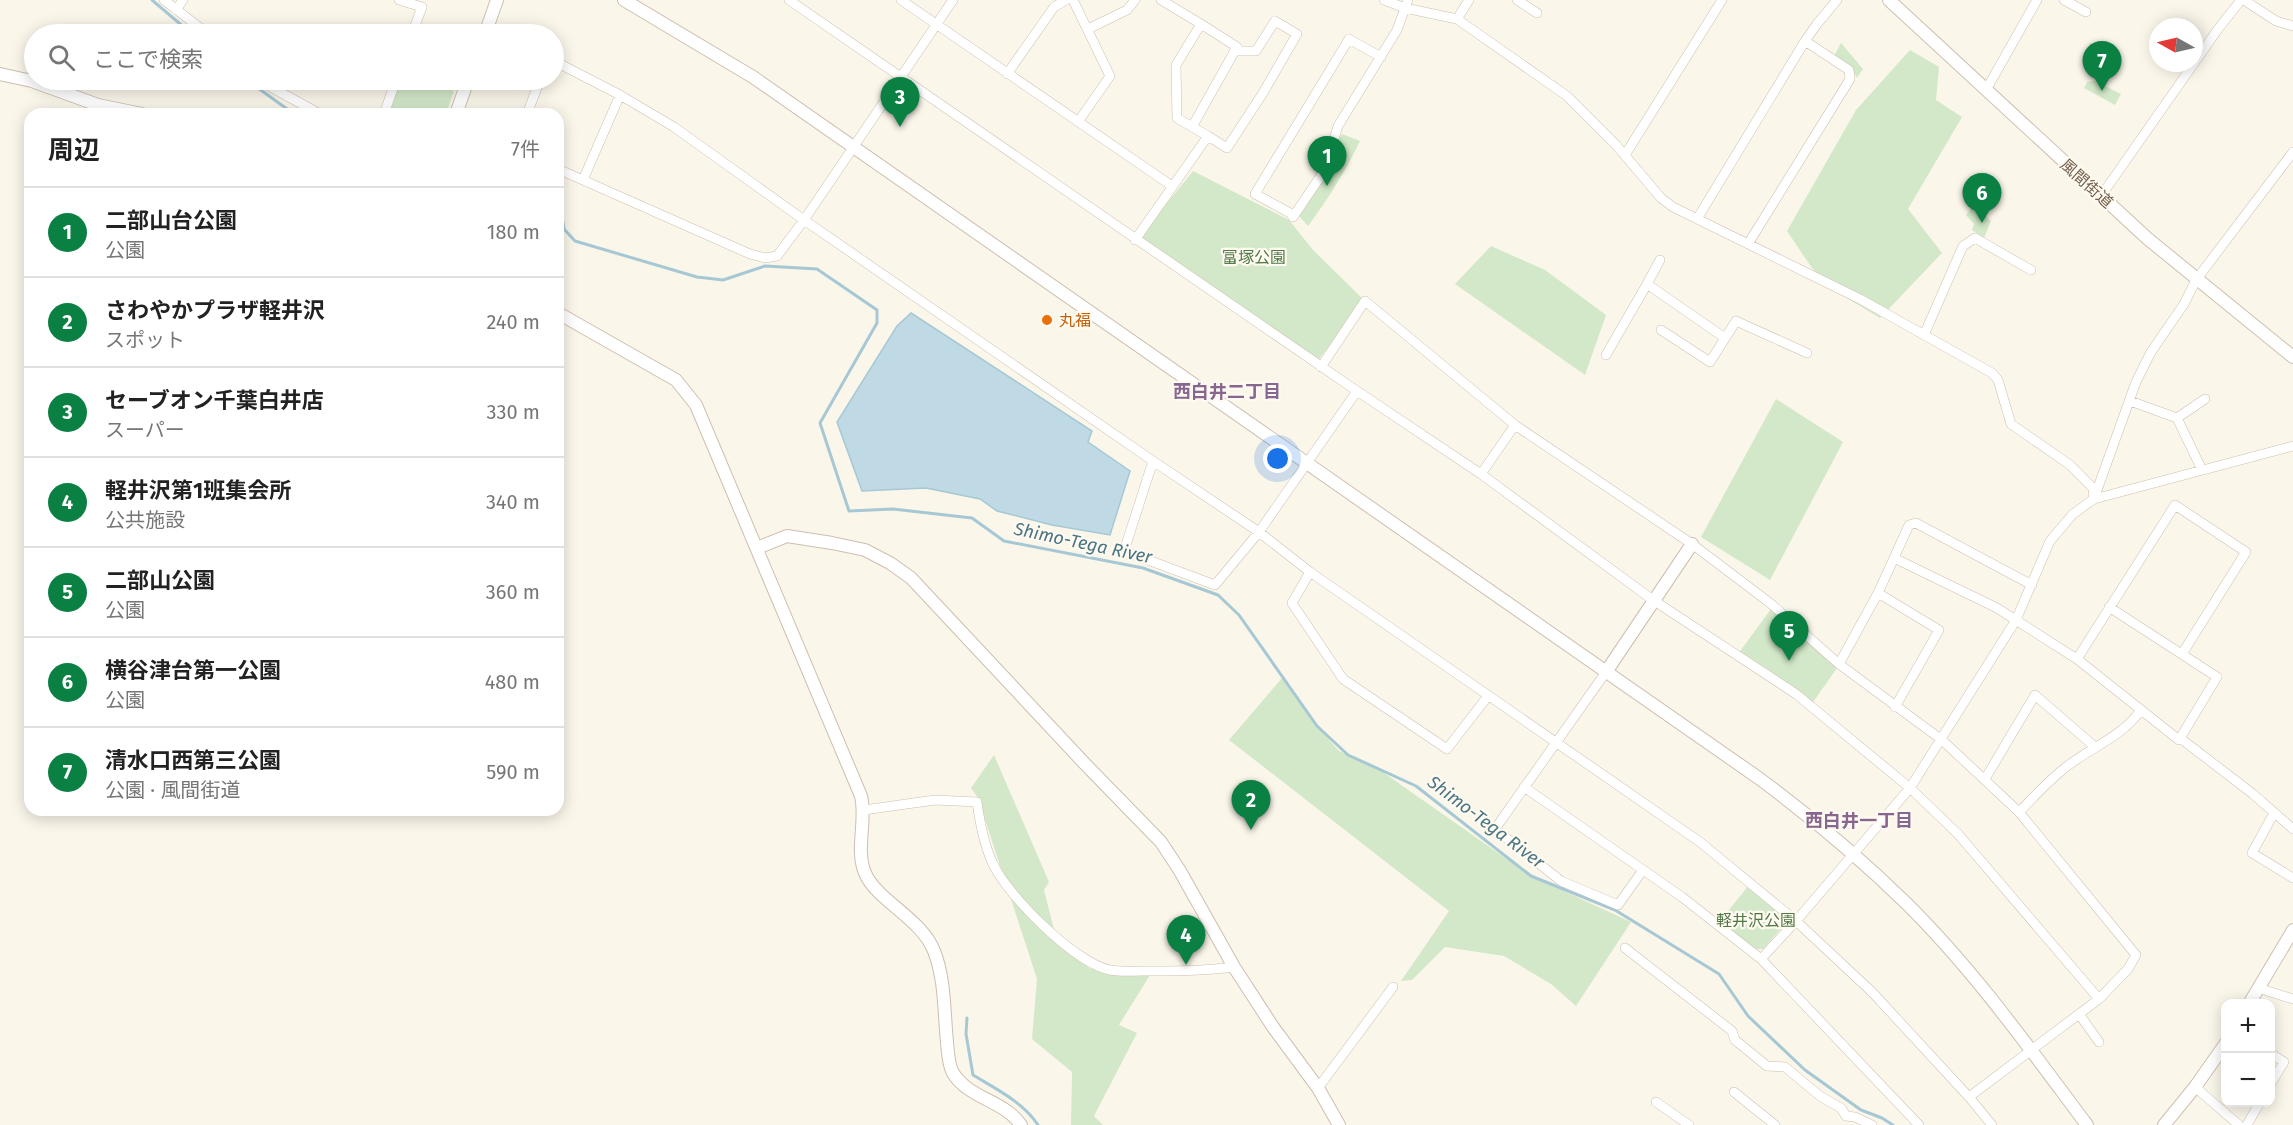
<!DOCTYPE html>
<html lang="ja">
<head>
<meta charset="utf-8">
<style>
	body { margin:0; font-family:"Fira Sans","Noto Sans JP",sans-serif; background:#f6f6f6; color:#222 }
	.controls { position:absolute; right:18px; bottom:18px; display:grid; overflow:hidden; border-radius:12px; box-shadow:0 3px 15px #0003 }
	.controls button { width:54px; height:54px; display:grid; place-items:center; padding:0; border:0; border-bottom:2px solid #e0e0e0; background:#fff; color:#222; font:30px sans-serif }
	.compass { position:absolute; left:2149px; top:18px; width:54px; height:54px; border-radius:50%; background:#fff; box-shadow:0 3px 15px #0003; rotate:278deg }
	.you { position:absolute; left:1278px; top:459px; width:21px; height:21px; margin:-15px; border:4px solid #fff; border-radius:50%; background:#1a73e8; box-shadow:0 0 0 9px #1a73e833 }
	.badge { display:grid; place-items:center; width:39px; height:39px; border-radius:50%; background:#0b8043; color:#fff; font-size:20px; font-weight:700 }
	.pin { position:absolute; translate:-50% -50px; filter:drop-shadow(0 2px 3px #0008) }
	.pin::after { content:''; position:absolute; top:32px; width:21px; height:18px; background:inherit; clip-path:polygon(0 0,100% 0,50% 100%) }
	.list { margin:0; padding:0; list-style:none }
	h2 { display:flex; justify-content:space-between; align-items:center; height:78px; margin:0; padding:0 24px; font-size:26px }
	h2 small { font-size:20px; font-weight:400; color:#767676 }
	.list li { display:grid; grid-template-columns:39px 1fr auto; gap:18px; align-items:center; box-sizing:border-box; height:90px; padding:0 24px; border-top:2px solid #e0e0e0 }
	.list b { display:block; font-size:22px; white-space:nowrap }
	.list p { margin:0; font-size:20px; white-space:nowrap; color:#767676 }
	.list em { font-size:20px; font-style:normal; color:#767676 }
	.icon { flex:none; width:33px; height:33px; fill:none; stroke:currentColor; stroke-width:2; stroke-linecap:round; stroke-linejoin:round }
	.map { position:relative; flex:none; width:2293px; height:1125px; overflow:hidden }
	.search { position:absolute; background:#fff; box-shadow:0 3px 15px #0003; left:24px; top:24px; width:540px; height:66px; display:flex; align-items:center; gap:15px; box-sizing:border-box; padding:0 21px; border-radius:33px; color:#767676; font-size:22px }
	.panel { position:absolute; background:#fff; box-shadow:0 3px 15px #0003; left:24px; top:108px; width:540px; height:708px; border-radius:18px }
	.map>svg:first-child { display:block }
	.green { fill:#d2e8c8 }
	.water { fill:#bfdae4; stroke:#a6c8d5; stroke-width:1.5 }
	.lines { fill:none; stroke-linecap:round; stroke-linejoin:round }
	.stream { stroke:#a6c8d5; stroke-width:3 }
	.minor-casing { stroke:#cdbfb0; stroke-width:10 }
	.tertiary-casing { stroke:#cdbfb0; stroke-width:14 }
	.minor { stroke:#fff; stroke-width:9 }
	.tertiary { stroke:#fff; stroke-width:12 }
	.food-dot { fill:#e8710a; stroke:#fefaf0; stroke-width:2 }
	.labels { text-anchor:middle; stroke-width:4.5; stroke-linejoin:round; paint-order:stroke }
	.street-label { font-size:16px; fill:#74604e; stroke:#fefaf0 }
	.park-label { font-size:16px; fill:#507947; stroke:#fefaf0 }
	.food-label { font-size:16px; fill:#c56008; stroke:#fefaf0; text-anchor:start }
	.neighbourhood-label { font-size:18px; font-weight:bold; fill:#876690; stroke:#fefaf0 }
	.water-label { font-size:18px; font-style:italic; fill:#497585; stroke:#fefaf0 }
</style>
</head>
<body>
<div class="map">
<svg width="2293" height="1125" viewBox="0 0 2293 1125">
	<rect width="100%" height="100%" fill="#fbf6ea"/>
	<path class="green" d="M1841,43L1863,69L1857,78L1852,69L1834,56Z
		M1910,50L1939,67L1936,100L1962,117L1908,209L1942,253L1880,318L1832,289L1812,268L1787,231L1856,110Z
		M401,80H420L454,91L446,114H389Z
		M2095,81L2121,94L2115,105L2084,88L2087,82Z
		M1342,134L1360,141C1345,172 1328,199 1308,226L1299,216L1329,169L1335,147Z
		M1193,171L1289,220L1313,250L1365,301L1319,359L1138,239Z
		M1974,205L1991,221L1984,238L1972,230L1974,224L1966,215Z
		M1491,246L1545,270L1606,315L1585,375L1455,284Z
		M1776,399L1843,442L1770,580L1701,537Z
		M1771,609L1800,632L1837,668L1811,705L1738,654Z
		M1282,678L1317,726L1339,751L1377,768L1531,876L1631,922L1576,1006L1551,984L1504,956L1445,947L1412,980L1401,981L1449,911L1229,740Z
		M994,755L1049,882L1044,890L1054,930L1089,968L1123,976L1150,975L1119,1025L1137,1033L1094,1116L1103,1125H1071L1072,1072L1032,1039L1037,979L978,798L971,788Z
		M1749,885L1785,915L1786,923L1763,949H1755L1720,921Z"/>
	<path class="water" d="M911,313L1092,431L1088,442L1130,471L1110,535L1052,525L997,511L980,499L926,488L862,491L837,422L897,326Z"/>
	<g class="lines">
		<path class="stream" d="M152,0L192,34
			M247,80L294,114
			M558,191L564,229L575,241L697,277L723,280L765,266L817,269L877,310V323L820,423L849,511L893,509L972,518L1004,541L1143,568L1218,595L1239,615L1317,726L1348,755L1416,786L1531,876L1615,910L1719,974L1748,1016L1805,1070L1861,1110L1882,1118L1893,1125
			M967,1018L966,1034L973,1075C996,1089 1023,1102 1038,1125"/>
		<defs>
			<path id="minor" d="M164,0L208,34
				M399,0L422,7L412,34
				M789,0L1357,391L1481,474L1653,600L1796,694L1910,788L1958,834L2099,999
				M901,0L1172,186
				M1073,0L1110,76L1078,122
				M1161,0L1201,24
				M1384,0L1405,8L1457,19L1567,96L1616,145L1661,198L1673,207L1860,299L1992,373L1998,380L2011,424L2070,465L2093,488L2094,499
				M1517,0L1537,13
				M2064,0L2086,12
				M2244,0L2276,21L2293,26
				M176,10L183,0
				M1457,19L1469,0
				M1088,29L1127,10L1135,0
				M257,34L260,31L276,34
				M1381,57L1349,39L1255,194L1290,213L1293,217L1324,171L1338,126L1397,30L1408,0
				M554,61L620,95L674,127L804,220L1153,461L1259,532L1310,572L1700,842L1796,921L1872,992L1969,1097L1992,1125
				M1007,74L1054,7L1066,0
				M262,80L269,86L320,114
				M1986,90L2037,0
				M384,114L396,80
				M527,114L540,80
				M1192,127L1237,47L1201,24L1176,65L1177,118L1208,136
				M1625,155L1722,0
				M558,169L750,254L765,258L777,256L804,220L953,0
				M583,180L620,95
				M2101,196L2218,29L2241,0
				M1697,219L1805,41L1817,24L1837,0
				M1135,240L1208,136L1227,148L1263,93L1297,34L1275,21L1256,51H1234
				M1748,244L1850,79L1849,70L1805,41
				M1647,284L1660,260
				M1661,330L1710,362L1736,321L1807,353
				M1924,335L1963,246L1975,238L2031,270
				M1606,355L1647,284L1725,338
				M1321,367L1365,301L1515,425L1692,544L1770,603L1839,664L1942,740L2019,812L2136,955L2128,969L2099,999L1969,1097
				M2130,401L2177,418L2205,399
				M2177,418L2202,470
				M1153,461L1124,551L1215,585L1259,532L1357,391
				M1481,474L1515,425
				M2096,493L2136,382L2151,352L2184,304L2196,280L2293,152
				M1894,558L1997,608L2077,659L2179,740L2217,677L2109,607
				M1310,572L1292,603L1343,679L1447,749L1488,696
				M1878,593L1939,630L1895,707
				M2077,659L2175,505L2246,552L2182,654
				M1839,664L1878,593L1909,525L1916,523L2032,585
				M1606,672L1495,829L1561,881L1618,905L1643,870
				M2180,738L2253,794L2293,829
				M1985,779L2035,695L2095,747
				M1524,787L1682,897L1761,959L1919,1125
				M864,810L935,800L977,802C980,824 984,845 993,864C1008,896 1075,963 1110,970C1121,972 1131,971 1142,971C1174,971 1202,971 1234,967
				M2019,812C2034,797 2049,780 2066,767C2090,748 2123,736 2140,711
				M2274,813L2252,853L2293,878
				M1625,948L1732,1031L1735,1040L1767,1066L1785,1067L1820,1096L1841,1108L1846,1116L1855,1117L1872,1125
				M1761,959L1796,921L1910,788L2016,620L2050,541L2073,514L2094,499L2293,446
				M2258,988L2293,999
				M2079,1014L2099,1042
				M2270,1053L2284,1062L2270,1085
				M2195,1087L2239,1125
				M1318,1088L1393,987
				M1734,1092L1775,1125
				M1656,1102L1689,1125
				M2247,1125L2260,1102"/>
			<path id="tertiary" d="M624,0L753,77L1760,779C1811,817 1860,858 1906,903C1974,970 2030,1049 2087,1125
				M1889,0L2148,239L2293,357
				M485,34L497,0
				M0,74L32,81L98,105L142,114
				M456,114L468,80
				M558,313L676,380L696,405L861,796C867,821 855,849 865,873C876,900 922,919 934,951C945,978 944,1012 947,1042C948,1052 948,1064 953,1073C969,1099 1004,1100 1021,1125
				M757,548L787,536L832,543L865,550L890,563L911,578L1086,765L1161,842L1180,871L1234,967L1273,1027L1318,1088L1339,1125
				M1606,672L1692,544
				M2249,1004L2293,930
				M2164,1125L2195,1087L2226,1043"/>
		</defs>
		<use href="#minor" class="minor-casing"/>
		<use href="#tertiary" class="tertiary-casing"/>
		<use href="#minor" class="minor"/>
		<use href="#tertiary" class="tertiary"/>
	</g>
	<circle class="food-dot" cx="1047" cy="320" r="6"/>
	<g class="labels">
		<g class="street-label">
			<text transform="translate(2087 183) rotate(42)" y="6">風間街道</text>
		</g>
		<g class="park-label">
			<text x="1254" y="263">富塚公園</text>
			<text x="1756" y="926">軽井沢公園</text>
		</g>
		<g class="food-label">
			<text x="1059" y="326">丸福</text>
		</g>
		<g class="neighbourhood-label">
			<text x="1227" y="398">西白井二丁目</text>
			<text x="1859" y="827">西白井一丁目</text>
		</g>
		<g class="water-label">
			<text transform="translate(1083 543) rotate(12)" y="6">Shimo-Tega River</text>
			<text transform="translate(1486 822) rotate(37)" y="6">Shimo-Tega River</text>
		</g>
	</g>
</svg>
<div class="controls">
<button>+</button>
<button>−</button>
</div>
<svg class="compass" viewBox="-18 -18 36 36"><path d="M0-13l5 13h-10z" fill="#e53935"/><path d="M0 13l5-13h-10z" fill="#767676"/></svg>
<div class="you"></div>
<div class="pin badge" style="left:1327px;top:186px">1</div>
<div class="pin badge" style="left:1251px;top:830px">2</div>
<div class="pin badge" style="left:900px;top:127px">3</div>
<div class="pin badge" style="left:1186px;top:965px">4</div>
<div class="pin badge" style="left:1789px;top:661px">5</div>
<div class="pin badge" style="left:1982px;top:223px">6</div>
<div class="pin badge" style="left:2102px;top:91px">7</div>
<div class="search"><svg class="icon" aria-label="search" viewBox="0 0 24 24"><circle cx="10" cy="10" r="6"/><path d="M15 15l6 6"/></svg>ここで検索</div>
<section class="panel">
<h2>周辺<small>7件</small></h2>
<ul class="list">
<li><span class="badge">1</span><div><b>二部山台公園</b><p>公園</p></div><em>180 m</em></li>
<li><span class="badge">2</span><div><b>さわやかプラザ軽井沢</b><p>スポット</p></div><em>240 m</em></li>
<li><span class="badge">3</span><div><b>セーブオン千葉白井店</b><p>スーパー</p></div><em>330 m</em></li>
<li><span class="badge">4</span><div><b>軽井沢第1班集会所</b><p>公共施設</p></div><em>340 m</em></li>
<li><span class="badge">5</span><div><b>二部山公園</b><p>公園</p></div><em>360 m</em></li>
<li><span class="badge">6</span><div><b>横谷津台第一公園</b><p>公園</p></div><em>480 m</em></li>
<li><span class="badge">7</span><div><b>清水口西第三公園</b><p>公園 · 風間街道</p></div><em>590 m</em></li>
</ul>
</section>
</div>
</body>
</html>
